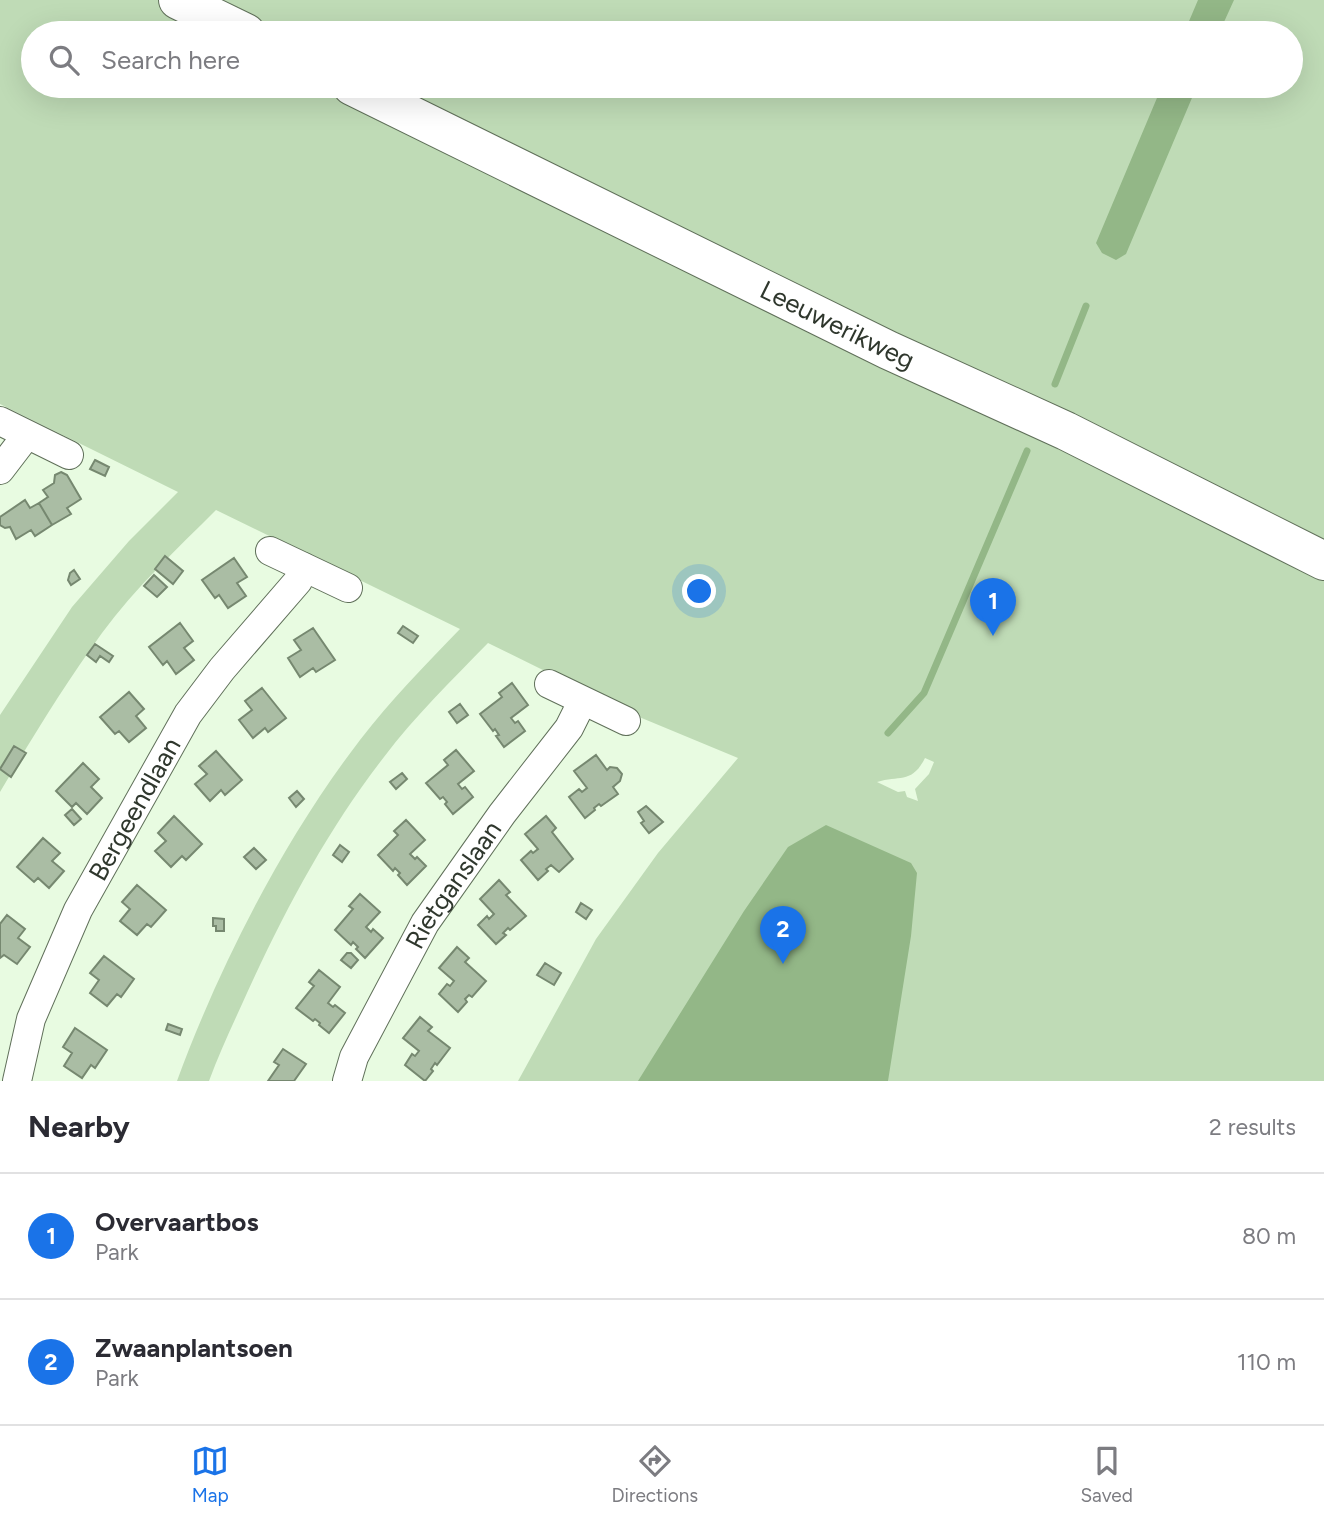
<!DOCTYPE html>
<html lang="en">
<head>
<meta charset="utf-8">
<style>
	body { margin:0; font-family:Figtree,sans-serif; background:#f2f2f3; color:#2b2b33 }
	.you { position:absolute; left:700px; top:592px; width:24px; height:24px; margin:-18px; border:5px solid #fff; border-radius:50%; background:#1a73e8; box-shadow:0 0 0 10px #1a73e833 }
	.badge { display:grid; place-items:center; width:46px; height:46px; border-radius:50%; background:#1a73e8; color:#fff; font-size:23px; font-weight:700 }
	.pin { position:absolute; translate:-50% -58px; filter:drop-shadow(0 2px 4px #0008) }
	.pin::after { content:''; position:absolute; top:37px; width:24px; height:21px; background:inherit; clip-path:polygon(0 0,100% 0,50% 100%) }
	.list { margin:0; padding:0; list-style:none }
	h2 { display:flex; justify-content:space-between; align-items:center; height:91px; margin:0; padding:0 28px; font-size:30px }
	h2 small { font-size:23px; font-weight:400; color:#7c7c81 }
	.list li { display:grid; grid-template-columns:46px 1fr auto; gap:21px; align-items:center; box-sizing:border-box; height:126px; padding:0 28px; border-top:2px solid #e1e1e2 }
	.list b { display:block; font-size:26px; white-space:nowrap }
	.list p { margin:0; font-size:23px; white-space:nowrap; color:#7c7c81 }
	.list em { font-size:23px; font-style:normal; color:#7c7c81 }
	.icon { flex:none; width:38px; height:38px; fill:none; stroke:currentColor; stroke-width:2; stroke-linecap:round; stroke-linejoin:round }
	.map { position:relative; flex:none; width:1324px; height:1081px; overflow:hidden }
	.search { position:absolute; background:#fff; box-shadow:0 7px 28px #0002; left:21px; right:21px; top:21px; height:77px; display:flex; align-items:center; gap:18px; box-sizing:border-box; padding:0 24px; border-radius:38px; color:#7c7c81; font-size:26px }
	.sheet { height:343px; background:#fff }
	nav { display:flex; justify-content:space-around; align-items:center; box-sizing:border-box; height:98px; border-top:2px solid #e1e1e2; background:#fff; font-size:19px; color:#7c7c81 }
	nav a { display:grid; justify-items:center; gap:4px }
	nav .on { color:#1a73e8 }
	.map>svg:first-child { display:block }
	.green { fill:#bfdbb6; fill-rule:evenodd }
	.water { fill:#93b787 }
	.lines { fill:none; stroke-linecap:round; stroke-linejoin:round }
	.stream { stroke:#93b787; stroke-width:7 }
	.building { fill:#aabda4; stroke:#768870; stroke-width:2 }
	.street-casing { stroke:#60705a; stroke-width:30 }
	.secondary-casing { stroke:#60705a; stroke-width:40 }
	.street { stroke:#fff; stroke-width:28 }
	.secondary { stroke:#fff; stroke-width:38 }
	.labels { text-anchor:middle; stroke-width:5; stroke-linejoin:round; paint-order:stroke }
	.street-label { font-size:26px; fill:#2f372d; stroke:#e8fbe1 }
</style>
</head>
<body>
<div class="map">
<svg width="1324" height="1081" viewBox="0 0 1324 1081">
	<rect width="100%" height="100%" fill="#e8fbe1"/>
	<path class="green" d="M0,0H1324V1081H518L596,939L658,853L738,758L632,714L488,643C452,680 415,716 384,757C328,829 285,910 247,993C234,1022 220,1051 209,1081H177C220,964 284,839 360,740C391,700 425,665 460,629L216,510C177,549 135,588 102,633C65,684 32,738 0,792V715L72,607L129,541L178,492L0,404ZM33,33H1291V86H33ZM925,758L934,762L929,774L915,789L918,801L907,797L905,791L898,792L877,782C900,775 912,784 925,758Z"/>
	<path class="water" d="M1198,0H1234L1219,33H1184Z
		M1162,86H1197L1126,254L1116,260L1102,253L1096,243Z
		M826,825L911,863L917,873L911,936L888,1081H638L744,911L788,847Z"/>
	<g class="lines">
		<path class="stream" d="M1055,384L1086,306
			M888,733L924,693L1027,451"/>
	</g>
	<path class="building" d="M95,460L109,467L105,476L90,469Z
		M61,472L67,475L81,499L67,508L71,514L52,525L39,503L48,497L43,490L54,483L55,475Z
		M25,500L30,508L39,503L52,525L35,536L31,530L16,539L10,527L5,528L0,525V517Z
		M165,556L183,571L173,584L155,569Z
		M234,558L247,577L237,583L246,596L228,608L219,595L215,598L202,580Z
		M74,570L80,579L71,585L68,580L70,573Z
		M154,575L167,587L157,597L144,586Z
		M180,623L193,641L184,648L194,660L176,674L167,661L163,665L149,647Z
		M403,626L418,636L413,643L398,633Z
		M313,628L335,660L316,672L313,668L300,677L288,658L301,650L294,640Z
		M95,644L113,656L109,662L100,656L96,662L87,655Z
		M512,683L528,705L511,718L515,723L518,721L525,731L504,747L496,736L499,735L495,729L493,731L480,714L502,697L499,693Z
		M262,688L286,718L268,732L265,728L253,738L239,720L252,710L245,701Z
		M129,692L144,709L136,716L146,728L129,742L119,731L115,734L100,717Z
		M460,704L468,715L457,723L449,712Z
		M14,746L26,753L11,777L0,769Z
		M456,750L474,771L458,784L462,789L465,787L473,797L453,814L445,804L447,802L443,797L440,799L426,783L448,765L444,760Z
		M216,751L242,780L225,795L221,790L210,801L195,784L207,774L199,766Z
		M596,755L607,770L610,767L617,768L622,774L620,781L613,787L618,794L601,806L599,804L594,808L595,810L585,818L569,797L579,789L582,792L587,788L574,771Z
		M83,763L99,779L91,787L102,798L87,814L76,803L72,807L56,791Z
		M402,773L407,779L396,789L390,782Z
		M297,791L304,799L296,807L289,798Z
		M646,806L663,822L649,833L641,823L644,821L638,812Z
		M72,809L81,819L74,825L65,815Z
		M174,816L202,844L186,860L182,856L171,867L155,851L166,841L158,833Z
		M546,816L556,828L552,832L573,859L559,872L551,865L546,869L548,871L538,880L521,860L531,851L533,853L538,849L525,834Z
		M406,820L425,840L410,854L415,859L417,857L426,866L407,885L398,875L400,873L395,868L393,871L378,855L398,835L394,831Z
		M43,838L60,853L52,861L64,871L49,888L38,878L34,882L17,867Z
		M340,845L349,852L342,862L333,855Z
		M254,848L266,860L256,869L244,857Z
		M499,880L510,892L506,895L526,916L510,930L508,928L503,933L506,935L496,944L478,925L487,916L489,919L494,914L480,899Z
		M137,885L166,910L151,927L147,924L137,935L120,921L130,909L122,902Z
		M360,894L380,912L366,927L371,932L373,929L383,938L365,958L356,949L358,947L353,942L351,945L335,930L353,909L349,906Z
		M581,903L592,910L586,919L576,912Z
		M7,915L25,929L18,938L30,947L17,964L4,955L0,958V924Z
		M213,918L224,919V931H216V926H213Z
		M457,947L469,958L465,962L486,981L472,997L469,995L465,999L467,1002L458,1012L439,994L447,984L450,986L454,981L439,968Z
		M347,953H351L358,960L351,968L341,960Z
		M104,956L134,979L121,997L117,994L107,1006L90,993L99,980L90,973Z
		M545,963L561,973L554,985L537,975Z
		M319,970L340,987L328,1003L333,1007L335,1005L345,1013L329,1033L319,1025L320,1023L315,1019L313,1021L296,1008L314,986L309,982Z
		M420,1017L432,1027L428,1031L450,1048L437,1065L435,1063L431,1069L433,1071L425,1081L405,1065L412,1054L415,1056L419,1051L403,1038Z
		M168,1024L182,1029L180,1035L166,1030Z
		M75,1028L107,1050L95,1068L91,1065L82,1078L64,1066L72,1053L63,1047Z
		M283,1049L306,1064L294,1081H268L279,1065L274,1062Z"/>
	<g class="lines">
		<defs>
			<g id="street">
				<path d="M0,421L69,455"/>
				<path d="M0,470L26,436"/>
				<path d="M270,551L348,588"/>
				<path d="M549,684L626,721"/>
				<path id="s1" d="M17,1081L31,1019L78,910L188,714L222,669L298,581L303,567"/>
				<path id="s2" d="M347,1081L354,1057L425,923L502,814L569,728L582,702"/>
			</g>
			<g id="secondary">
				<path d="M178,0L246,33"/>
				<path id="s3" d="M352,86L888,350L1066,431L1324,561"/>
			</g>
		</defs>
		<use href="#street" class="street-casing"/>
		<use href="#secondary" class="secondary-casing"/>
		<use href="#street" class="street"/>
		<use href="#secondary" class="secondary"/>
	</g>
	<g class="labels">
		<g class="street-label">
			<text dy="9" stroke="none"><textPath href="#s3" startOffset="541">Leeuwerikweg</textPath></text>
			<text dy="9" stroke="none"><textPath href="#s1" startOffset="298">Bergeendlaan</textPath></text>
			<text dy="9" stroke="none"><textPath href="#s2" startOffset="224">Rietganslaan</textPath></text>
		</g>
	</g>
</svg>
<div class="you"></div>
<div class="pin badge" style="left:993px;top:636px">1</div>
<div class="pin badge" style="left:783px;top:964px">2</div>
<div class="search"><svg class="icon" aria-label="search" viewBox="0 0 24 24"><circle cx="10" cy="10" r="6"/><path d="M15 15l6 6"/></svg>Search here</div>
</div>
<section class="sheet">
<h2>Nearby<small>2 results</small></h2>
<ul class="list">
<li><span class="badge">1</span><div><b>Overvaartbos</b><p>Park</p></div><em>80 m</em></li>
<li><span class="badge">2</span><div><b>Zwaanplantsoen</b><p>Park</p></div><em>110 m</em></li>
</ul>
</section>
<nav>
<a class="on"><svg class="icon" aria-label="map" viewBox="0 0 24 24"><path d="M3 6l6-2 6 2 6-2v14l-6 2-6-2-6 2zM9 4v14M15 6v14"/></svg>Map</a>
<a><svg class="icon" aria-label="directions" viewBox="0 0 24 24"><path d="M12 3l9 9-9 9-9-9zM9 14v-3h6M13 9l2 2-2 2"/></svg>Directions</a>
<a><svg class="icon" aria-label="saved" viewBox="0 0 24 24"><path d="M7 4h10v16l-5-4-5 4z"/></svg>Saved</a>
</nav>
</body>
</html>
